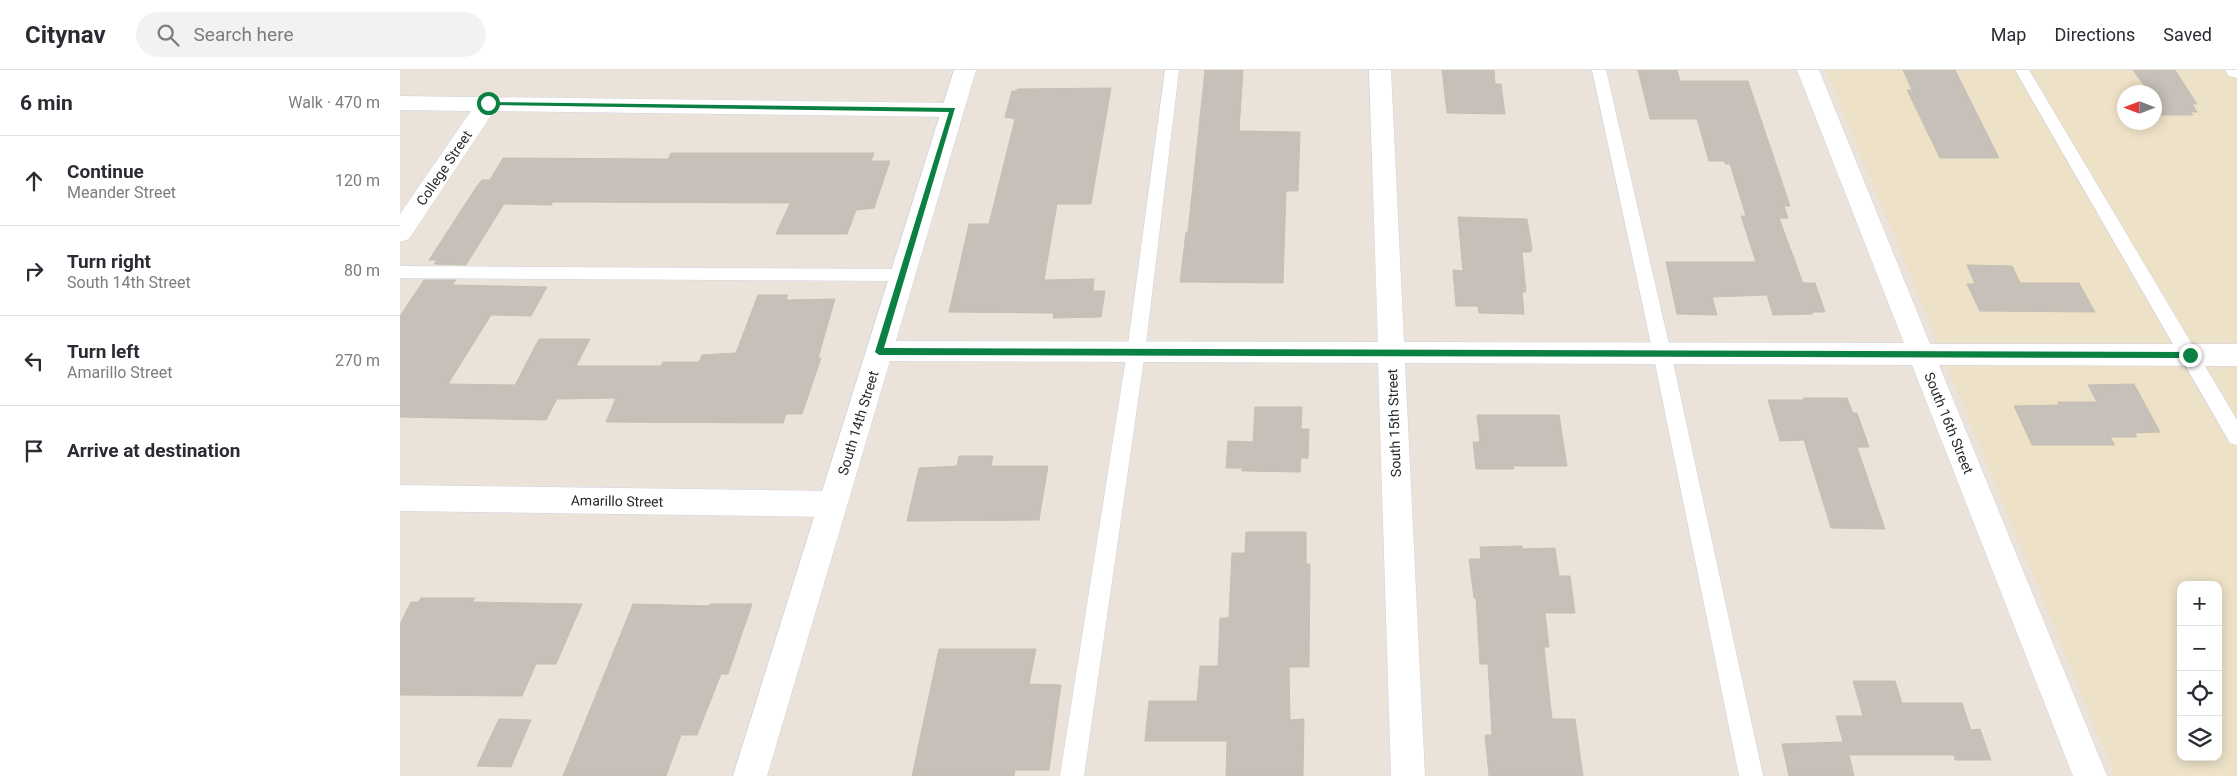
<!DOCTYPE html>
<html lang="en">
<head>
<meta charset="utf-8">
<style>
	body { margin:0; font-family:Roboto,sans-serif; background:#f2f2f3; color:#2b2b33 }
	.controls { position:absolute; right:15px; bottom:15px; display:grid; overflow:hidden; border-radius:10px; box-shadow:0 2px 12px #0003 }
	.controls button { width:45px; height:45px; display:grid; place-items:center; padding:0; border:0; border-bottom:1px solid #e1e1e2; background:#fff; color:#2b2b33; font:25px sans-serif }
	.compass { position:absolute; left:1717px; top:15px; width:45px; height:45px; border-radius:50%; background:#fff; box-shadow:0 2px 12px #0003; rotate:270deg }
	.stop { position:absolute; width:15px; height:15px; margin:-11px; border:4px solid #0b8043; border-radius:50%; background:#fff }
	.stop.end { background:#0b8043; border-color:#fff; box-shadow:0 1px 5px #0008 }
	.list { margin:0; padding:0; list-style:none }
	h2 { display:flex; justify-content:space-between; align-items:center; height:65px; margin:0; padding:0 20px; font-size:21px }
	h2 small { font-size:16px; font-weight:400; color:#7c7c81 }
	.list li { display:grid; grid-template-columns:32px 1fr auto; gap:15px; align-items:center; box-sizing:border-box; height:90px; padding:0 20px; border-top:1px solid #e1e1e2 }
	.list b { display:block; font-size:19px; white-space:nowrap }
	.list p { margin:0; font-size:16px; white-space:nowrap; color:#7c7c81 }
	.list em { font-size:16px; font-style:normal; color:#7c7c81 }
	.icon { flex:none; width:28px; height:28px; fill:none; stroke:currentColor; stroke-width:2; stroke-linecap:round; stroke-linejoin:round }
	.map { position:relative; flex:none; width:1837px; height:706px; overflow:hidden }
	header { display:flex; align-items:center; gap:30px; box-sizing:border-box; height:70px; padding:0 25px; background:#fff; border-bottom:1px solid #e1e1e2 }
	header strong { font-size:24px }
	nav { display:flex; gap:28px; margin-inline-start:auto; font-size:18px }
	.search { width:350px; height:45px; background:#f2f2f3; display:flex; align-items:center; gap:12px; box-sizing:border-box; padding:0 18px; border-radius:28px; color:#7c7c81; font-size:19px }
	main { display:flex }
	aside { flex:1; background:#fff }
	.map>svg:first-child { display:block }
	.education { fill:#ede1c7; fill-rule:evenodd }
	.building { fill:#c6c0b9; stroke:#c6bfb3 }
	.lines { fill:none; stroke-linecap:round; stroke-linejoin:round }
	.lane-casing { stroke:#ced2e1; stroke-width:1 }
	.street-casing { stroke:#ced2e1; stroke-width:1 }
	.secondary-casing { stroke:#ced2e1; stroke-width:1 }
	.lane { fill:#fff; fill-rule:evenodd }
	.street { fill:#fff; fill-rule:evenodd }
	.secondary { fill:#fff; fill-rule:evenodd }
	.route { fill:#0b8043 }
	.labels { text-anchor:middle; stroke-width:4; stroke-linejoin:round; paint-order:stroke }
	.street-label { font-size:14px; fill:#282828; stroke:#fff }
</style>
</head>
<body>
<header>
<strong>Citynav</strong>
<div class="search"><svg class="icon" aria-label="search" viewBox="0 0 24 24"><circle cx="10" cy="10" r="6"/><path d="M15 15l6 6"/></svg>Search here</div>
<nav><a>Map</a><a>Directions</a><a>Saved</a></nav>
</header>
<main>
<aside>
<h2>6 min<small>Walk · 470 m</small></h2>
<ul class="list">
<li><svg class="icon" aria-label="ahead" viewBox="0 0 24 24"><path d="M12 20V5M6 11l6-6 6 6"/></svg><div><b>Continue</b><p>Meander Street</p></div><em>120 m</em></li>
<li><svg class="icon" aria-label="right" viewBox="0 0 24 24"><path d="M7 20v-9h11M14 6l5 5-5 5"/></svg><div><b>Turn right</b><p>South 14th Street</p></div><em>80 m</em></li>
<li><svg class="icon" aria-label="left" viewBox="0 0 24 24"><path d="M17 20v-9H6M10 6l-5 5 5 5"/></svg><div><b>Turn left</b><p>Amarillo Street</p></div><em>270 m</em></li>
<li><svg class="icon" aria-label="arrive" viewBox="0 0 24 24"><path d="M6 21V4h12l-3 4 3 4H6"/></svg><div><b>Arrive at destination</b></div></li>
</ul>
</aside>
<div class="map">
<svg width="1837" height="706" viewBox="0 0 1837 706">
	<rect width="100%" height="100%" fill="#ebe3d9"/>
	<path class="education" d="M1426,0H1837V706H1715ZM1724,22H1754V52H1724ZM1781,515H1818V687H1781Z"/>
	<path class="building" d="M805,0H843L839,61L900,62L898,121H886L883,213L780,212L786,162H788Z
		M1042,0H1094L1095,14H1101L1105,44L1047,43Z
		M1238,0H1277L1280,11H1348L1390,136H1384L1388,148H1379L1403,213H1415L1425,242H1412L1413,244L1373,245L1367,225L1312,227L1317,245L1277,244L1266,192H1356L1341,146H1346L1330,94H1325V91H1309L1297,49H1250Z
		M1503,0H1555L1599,88H1540L1507,20H1512Z
		M1733,0H1775L1797,34H1792L1797,42H1790L1793,45H1754V22H1749Z
		M711,18L691,134H657L644,210L694,209L693,221H705L701,247L653,248L654,243L549,242L569,154H589L615,49L605,47L612,21H617V19Z
		M271,83H474L471,91H490L474,138L456,140L447,164H376L390,133L153,132L151,135L104,134L66,195L34,194L37,190H29L77,116L82,110H90L103,88L260,89H268Z
		M1058,147L1127,149L1132,178L1131,182H1122L1126,222H1122L1124,244L1079,243L1078,236H1056L1053,200L1063,201Z
		M1567,195L1612,196L1620,213H1679L1695,242L1580,241L1567,214H1575Z
		M24,210H56L52,215L147,217L131,246L91,245L48,314L115,315L139,269H190L176,296H261L263,292H299L302,285L336,283L358,225H388L386,230L435,229L418,288H421L402,344H386L383,353L206,352L216,328L157,329L146,350L0,347V246Z
		M1734,314L1760,362L1734,363L1737,367H1710L1715,375H1632L1614,336L1660,335L1657,332H1697L1688,315Z
		M1403,328H1447L1453,343H1457L1469,377H1457L1485,459L1431,458L1404,370L1380,371L1368,330H1404Z
		M855,337H902L901,359H909L908,388H901L900,402L842,401V398H826L828,371L853,372Z
		M1077,345H1159L1167,396H1113L1114,399H1076L1073,372H1080Z
		M559,386H593L591,396H648L639,450L507,451L519,398L557,396Z
		M846,462H906V494H910L909,597H889L890,650L904,649L903,706H826L827,671H745L749,631H797L800,596H818L820,548H829L832,483H845Z
		M1122,476V479L1155,478L1159,506H1170L1175,543H1145L1149,577H1144L1152,649H1175L1183,706H1089L1085,665H1092L1088,594H1080L1076,528H1074L1069,489H1081L1080,477Z
		M21,528H75L72,532L182,534L156,594H136L122,626L0,625V554L11,532H18Z
		M233,534L309,536L310,534H352L328,604H321L297,665H281L266,706H163Z
		M539,579H636L629,614L661,615L649,700H615L614,706H512Z
		M1453,611H1495L1502,633H1562L1571,660L1580,659L1591,690H1555L1554,685H1449L1454,706H1389L1382,674L1443,672L1436,646H1463Z
		M99,649L131,650L111,697L77,696Z"/>
	<g class="lines">
		<defs>
			<path id="lane" d="M765,0H779L745,282L684,706H660L727,282Z
				M1192,0H1206L1271,283L1363,706H1339L1253,283Z
				M1615,0H1629L1837,350V375L1830,373Z
				M0,196L503,199L509,200L511,205L509,210L503,211L0,208Z"/>
			<path id="street" d="M969,0H991L1004,272L1504,273L1397,0H1419L1530,274H1837V296L1539,295L1707,706H1673L1512,295L1005,293L1025,706H991L978,293L479,291L470,288L466,281L470,274L479,271L978,272Z
				M1825,0H1837V8L1829,6Z
				M0,26L553,33L561,35L564,40L561,45L553,47L94,41L9,169L0,172V144L71,41L0,40Z
				M0,415L433,421L443,425L447,434L443,443L433,447L0,441Z"/>
			<path id="secondary" d="M554,0H576L367,706H333Z"/>
		</defs>
		<use href="#lane" class="lane-casing"/>
		<use href="#street" class="street-casing"/>
		<use href="#secondary" class="secondary-casing"/>
		<use href="#lane" class="lane"/>
		<use href="#street" class="street"/>
		<use href="#secondary" class="secondary"/>
	</g>
	<path class="route" d="M86,32L555,38L484,278L1790,282L1794,285L1790,288L479,285L475,282L549,42L88,35L85,33Z"/>
	<g class="labels">
		<g class="street-label">
			<text transform="translate(44 98) rotate(-56)" y="5">College Street</text>
			<text transform="translate(458 353) rotate(-73)" y="5">South 14th Street</text>
			<text transform="translate(994 353) rotate(-92)" y="5">South 15th Street</text>
			<text transform="translate(1549 353) rotate(68)" y="5">South 16th Street</text>
			<text transform="translate(217 431) rotate(1)" y="5">Amarillo Street</text>
		</g>
	</g>
</svg>
<div class="controls">
<button>+</button>
<button>−</button>
<button><svg class="icon" aria-label="locate" viewBox="0 0 24 24"><circle cx="12" cy="12" r="6"/><path d="M12 2v4M12 18v4M2 12h4M18 12h4"/></svg></button>
<button><svg class="icon" aria-label="layers" viewBox="0 0 24 24"><path d="M12 4l9 5-9 5-9-5zM3 14l9 5 9-5"/></svg></button>
</div>
<svg class="compass" viewBox="-18 -18 36 36"><path d="M0-13l5 13h-10z" fill="#e53935"/><path d="M0 13l5-13h-10z" fill="#7c7c81"/></svg>
<div class="stop" style="left:88px;top:33px"></div>
<div class="stop end" style="left:1790px;top:285px"></div>
</div>
</main>
</body>
</html>
